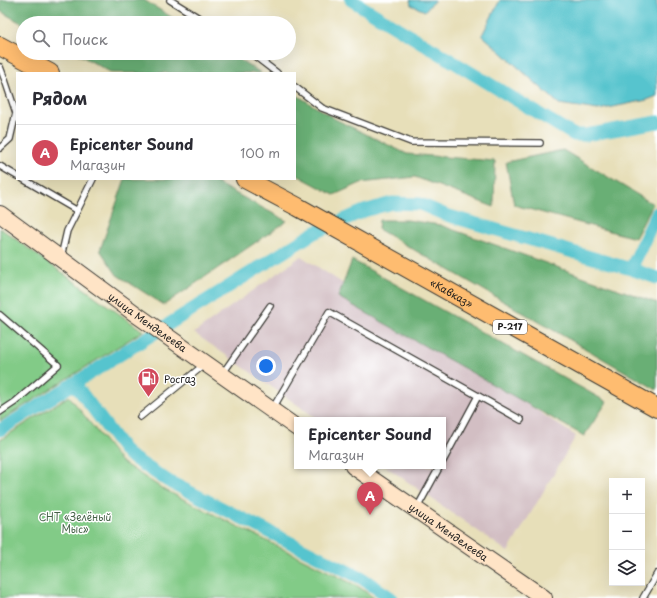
<!DOCTYPE html>
<html lang="ru">
<head>
<meta charset="utf-8">
<style>
	body { margin:0; font-family:"Playpen Sans",sans-serif; background:#f7f7f7; color:#2b2b33 }
	.controls { position:absolute; right:12px; bottom:12px; display:grid; overflow:hidden; border-radius:0px; box-shadow:0 4px 16px #0002 }
	.controls button { width:36px; height:36px; display:grid; place-items:center; padding:0; border:0; border-bottom:1px solid #e1e1e2; background:#fff; color:#2b2b33; font:20px sans-serif }
	.you { position:absolute; left:266px; top:366px; width:14px; height:14px; margin:-10px; border:3px solid #fff; border-radius:50%; background:#1a73e8; box-shadow:0 0 0 6px #1a73e833 }
	.badge { display:grid; place-items:center; width:26px; height:26px; border-radius:50%; background:#d1495b; color:#fff; font-size:13px; font-weight:700 }
	.pin { position:absolute; translate:-50% -33px; filter:drop-shadow(0 1px 2px #0008) }
	.pin::after { content:''; position:absolute; top:21px; width:14px; height:12px; background:inherit; clip-path:polygon(0 0,100% 0,50% 100%) }
	.popup { position:absolute; left:294px; top:417px; width:152px; height:52px; box-sizing:border-box; display:grid; place-content:center; border-radius:0px; background:#fff; filter:drop-shadow(0 1px 3px #0005); font-size:13px; white-space:nowrap; color:#7c7c81 }
	.popup b { font-size:15px; color:#2b2b33 }
	.popup::after { content:''; position:absolute; left:50%; top:100%; margin-left:-8px; border:8px solid transparent; border-top-color:#fff }
	.list { margin:0; padding:0; list-style:none }
	h2 { display:flex; justify-content:space-between; align-items:center; height:52px; margin:0; padding:0 16px; font-size:17px }
	h2 small { font-size:13px; font-weight:400; color:#7c7c81 }
	.list li { display:grid; grid-template-columns:26px 1fr auto; gap:12px; align-items:center; box-sizing:border-box; height:56px; padding:0 16px; border-top:1px solid #e1e1e2 }
	.list b { display:block; font-size:15px; white-space:nowrap }
	.list p { margin:0; font-size:13px; white-space:nowrap; color:#7c7c81 }
	.list em { font-size:13px; font-style:normal; color:#7c7c81 }
	.icon { flex:none; width:22px; height:22px; fill:none; stroke:currentColor; stroke-width:2; stroke-linecap:round; stroke-linejoin:round }
	.map { position:relative; flex:none; width:657px; height:598px; overflow:hidden }
	.search { position:absolute; background:#fff; box-shadow:0 4px 16px #0002; left:16px; top:16px; width:280px; height:44px; display:flex; align-items:center; gap:10px; box-sizing:border-box; padding:0 14px; border-radius:22px; color:#7c7c81; font-size:15px }
	.panel { position:absolute; background:#fff; box-shadow:0 4px 16px #0002; left:16px; top:72px; width:280px; height:108px; border-radius:0px }
	.map>svg:first-child { display:block }
	.industrial { fill:#d2bec3 }
	.green { fill:#82cb87; stroke:#4f7452 }
	.forest { fill:#69af74; stroke:#426648 }
	.water { fill:#57c4ce; stroke:#3a7075 }
	.lines { fill:none; stroke-linecap:round; stroke-linejoin:round }
	.canal { stroke:#57c4ce; stroke-width:13 }
	.service-casing { stroke:#3a3934; stroke-width:8 }
	.secondary-casing { stroke:#3a3934; stroke-width:18 }
	.trunk-casing { stroke:#3a3934; stroke-width:20 }
	.service { stroke:#fff; stroke-width:5.5 }
	.secondary { stroke:#ffe4c6; stroke-width:16 }
	.trunk { stroke:#febc70; stroke-width:18 }
	.labels { text-anchor:middle; stroke-width:3; stroke-linejoin:round; paint-order:stroke }
	.shield { fill:#fff; stroke:#606060; stroke-width:1 }
	.shield-label { font-size:9px; font-weight:bold; fill:#1c1c1c }
	.street-label { font-size:10px; fill:#1c1c1c; stroke:#fff }
	.poi-label { font-size:10px; fill:#1c1c1c; stroke:#fff; text-anchor:start }
	.park-label { font-size:10px; fill:#456247; stroke:#fff }
</style>
</head>
<body>
<div class="map">
<svg width="657" height="598" viewBox="0 0 657 598">
	<rect width="100%" height="100%" fill="#fff"/>
	<filter id="ink" filterUnits="userSpaceOnUse"><feTurbulence type="fractalNoise" baseFrequency=".025" numOctaves="2"/><feDisplacementMap in="SourceGraphic" scale="8" xChannelSelector="R" yChannelSelector="G"/><feConvolveMatrix kernelMatrix="1 2 1 2 8 2 1 2 1" color-interpolation-filters="sRGB"/></filter>
	<filter id="wash" filterUnits="userSpaceOnUse"><feTurbulence type="fractalNoise" baseFrequency=".012" numOctaves="4" result="noise"/><feDisplacementMap in="SourceGraphic" scale="16" xChannelSelector="R" yChannelSelector="G"/><feGaussianBlur stdDeviation="0.9" result="paint"/><feColorMatrix in="noise" values="0 0 0 0 0 0 0 0 0 0 0 0 0 0 0 0 0 1.4 0 .05"/><feComposite in="paint" operator="in"/></filter>
	<g filter="url(#wash)">
		<rect width="100%" height="100%" fill="#e7dfb9"/>
		<path class="industrial" d="M301,256L576,436L508,552L385,466H443V420H319L194,333Z"/>
		<path class="green" d="M0,228L143,331L0,421Z
			M69,396L120,461L163,489L359,587L374,598H0V440Z"/>
		<path class="forest" d="M0,0H144L181,23L23,24L0,11Z
			M76,53H229L261,73H112Z
			M295,94L335,119L407,154L495,161L494,207L415,177L361,183L334,195L295,174Z
			M563,150L653,204L635,238L514,205L506,162Z
			M125,179H209L287,221L164,305L117,275L100,250Z
			M379,220H407L440,225L657,303V390L378,229Z
			M352,260L607,402L584,436L338,297Z"/>
		<path class="water" d="M410,0H435L425,11L411,5Z
			M500,0H657V96L647,100L598,110L559,104L482,35Z"/>
		<g class="lines">
			<path class="canal" d="M351,0L574,135H586L657,122
				M631,269L657,213
				M74,383L127,454L168,481L363,579L391,598
				M0,430L314,233L364,211L392,203L420,204L446,215L631,269L657,278"/>
		</g>
	</g>
	<g filter="url(#ink)">
		<g class="lines">
			<defs>
				<path id="service" d="M170,0L207,23
					M251,53L277,73
					M0,67L5,80L16,113L10,139L0,148
					M295,87L322,108L411,142L540,143
					M0,166L17,176
					M23,179L76,210
					M61,257L67,231L93,179
					M0,315L58,365L15,402L0,412
					M223,373L270,306
					M273,408L329,312L521,420
					M140,417L205,364
					M443,461L478,396
					M417,508L440,466
					M643,598L657,574"/>
				<g id="secondary">
					<path id="s1" d="M0,214L137,315L297,428"/>
					<path id="s2" d="M353,466L544,598"/>
				</g>
				<g id="trunk">
					<path d="M0,46L50,73"/>
					<path id="s3" d="M245,179L298,207L657,408"/>
				</g>
			</defs>
			<use href="#service" class="service-casing"/>
			<use href="#secondary" class="secondary-casing"/>
			<use href="#trunk" class="trunk-casing"/>
			<use href="#service" class="service"/>
			<use href="#secondary" class="secondary"/>
			<use href="#trunk" class="trunk"/>
		</g>
	</g>
	<defs>
		<symbol id="fuel-pin" viewBox="-11 -11 22 30"><path d="M0 17L-7.5 6A9.5 9.5 0 1 1 7.5 6Z" fill="#d1495b" stroke="#fff"/><path d="M-5.5-6h7V0h2V4h1.3V-2.5L3-4.5l.8-.8L6-3V5H2.5V1h-1V6h-7ZM-4.2-4.7v3.2H.2V-4.7Z" fill="#fff"/></symbol>
	</defs>
	<g fill-rule="evenodd">
		<use href="#fuel-pin" x="136" y="366" width="25" height="34"/>
	</g>
	<g class="labels">
		<rect class="shield" x="493" y="320" width="34" height="14" rx="3"/>
		<g class="shield-label">
			<text x="510" y="330">Р-217</text>
		</g>
		<g class="street-label">
			<text dy="4" stroke="none"><textPath href="#s3" startOffset="236">«Кавказ»</textPath></text>
			<text dy="4" stroke="none"><textPath href="#s1" startOffset="183">улица Менделеева</textPath></text>
			<text dy="4" stroke="none"><textPath href="#s2" startOffset="116">улица Менделеева</textPath></text>
		</g>
		<g class="poi-label">
			<text x="164" y="383">Росгаз</text>
		</g>
		<g class="park-label">
			<text x="75" y="521">СНТ «Зелёный<tspan x="75" dy="12">Мыс»</tspan></text>
		</g>
	</g>
</svg>
<div class="controls">
<button>+</button>
<button>−</button>
<button><svg class="icon" aria-label="layers" viewBox="0 0 24 24"><path d="M12 4l9 5-9 5-9-5zM3 14l9 5 9-5"/></svg></button>
</div>
<div class="you"></div>
<div class="pin badge" style="left:370px;top:515px">A</div>
<div class="popup"><b>Epicenter Sound</b>Магазин</div>
<div class="search"><svg class="icon" aria-label="search" viewBox="0 0 24 24"><circle cx="10" cy="10" r="6"/><path d="M15 15l6 6"/></svg>Поиск</div>
<section class="panel">
<h2>Рядом<small></small></h2>
<ul class="list">
<li><span class="badge">A</span><div><b>Epicenter Sound</b><p>Магазин</p></div><em>100 m</em></li>
</ul>
</section>
</div>
</body>
</html>
